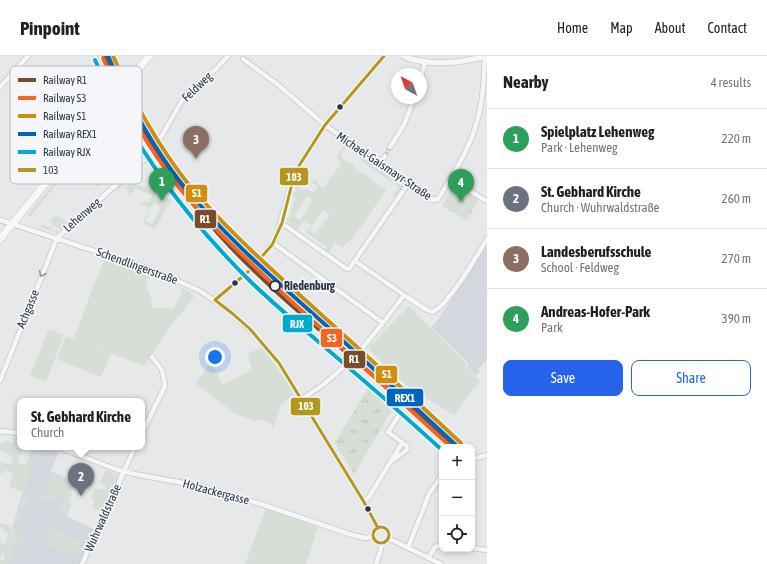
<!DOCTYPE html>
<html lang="en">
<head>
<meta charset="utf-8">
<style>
	body { margin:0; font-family:"Asap Condensed",sans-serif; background:#f2f2f2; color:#202124 }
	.controls { position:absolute; right:12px; bottom:12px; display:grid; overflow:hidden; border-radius:8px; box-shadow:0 2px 6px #0003 }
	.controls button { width:36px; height:36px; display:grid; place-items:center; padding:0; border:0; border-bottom:1px solid #e0e0e0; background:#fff; color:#202124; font:20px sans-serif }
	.compass { position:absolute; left:391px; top:12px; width:36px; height:36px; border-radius:50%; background:#fff; box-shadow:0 2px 6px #0003; rotate:320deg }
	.you { position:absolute; left:215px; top:301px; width:14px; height:14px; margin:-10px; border:3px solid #fff; border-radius:50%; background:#1a73e8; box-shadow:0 0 0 6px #1a73e833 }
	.badge { display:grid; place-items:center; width:26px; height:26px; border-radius:50%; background:#2563eb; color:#fff; font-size:13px; font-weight:700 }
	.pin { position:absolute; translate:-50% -33px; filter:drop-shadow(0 1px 2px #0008) }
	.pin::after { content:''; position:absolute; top:21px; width:14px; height:12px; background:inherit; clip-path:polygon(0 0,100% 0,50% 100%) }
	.popup { position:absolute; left:17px; top:342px; width:128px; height:52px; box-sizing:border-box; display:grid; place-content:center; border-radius:8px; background:#fff; filter:drop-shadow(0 1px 3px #0005); font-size:13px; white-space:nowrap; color:#757577 }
	.popup b { font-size:15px; color:#202124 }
	.popup::after { content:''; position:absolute; left:50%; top:100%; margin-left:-8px; border:8px solid transparent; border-top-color:#fff }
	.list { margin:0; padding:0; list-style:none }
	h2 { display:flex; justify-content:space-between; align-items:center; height:52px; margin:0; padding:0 16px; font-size:17px }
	h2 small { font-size:13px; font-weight:400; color:#757577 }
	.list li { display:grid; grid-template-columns:26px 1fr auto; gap:12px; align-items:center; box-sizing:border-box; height:60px; padding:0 16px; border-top:1px solid #e0e0e0 }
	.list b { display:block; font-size:15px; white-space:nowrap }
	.list p { margin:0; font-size:13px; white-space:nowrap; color:#757577 }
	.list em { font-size:13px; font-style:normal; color:#757577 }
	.actions { display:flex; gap:8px; padding:12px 16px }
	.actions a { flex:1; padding:9px 0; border:1px solid #2563eb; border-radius:8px; text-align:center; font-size:14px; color:#2563eb }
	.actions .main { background:#2563eb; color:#fff }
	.icon { flex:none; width:22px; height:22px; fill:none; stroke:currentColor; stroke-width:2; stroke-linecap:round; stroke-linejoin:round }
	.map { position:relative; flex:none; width:487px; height:508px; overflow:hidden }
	header { display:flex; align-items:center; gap:24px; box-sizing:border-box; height:56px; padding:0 20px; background:#fff; border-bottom:1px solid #e0e0e0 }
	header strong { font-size:19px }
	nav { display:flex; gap:22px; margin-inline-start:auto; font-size:14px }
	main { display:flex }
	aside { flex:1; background:#fff }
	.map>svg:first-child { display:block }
	.built { fill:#d4d7dd }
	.grass { fill:#d6ded6; fill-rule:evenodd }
	.park { fill:url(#park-tufts) }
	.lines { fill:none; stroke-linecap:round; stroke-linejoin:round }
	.minor-tunnel { stroke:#c1c4c9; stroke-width:4.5; stroke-dasharray:4.5 2; stroke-linecap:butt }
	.minor-casing { stroke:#c4c6c8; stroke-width:6 }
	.tertiary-casing { stroke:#c4c6c8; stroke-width:7 }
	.primary-casing { stroke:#c2c5c8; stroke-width:8 }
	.minor { stroke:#f5f6f7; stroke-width:4.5 }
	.tertiary { stroke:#f5f6f7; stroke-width:5.5 }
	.primary { stroke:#f8f8f8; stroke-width:7 }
	.bus-1-casing { stroke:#f4f6f9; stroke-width:6 }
	.bus-1 { stroke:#b3971e; stroke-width:3 }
	.rail-1-casing { stroke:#f4f6f9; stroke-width:7 }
	.rail-2-casing { stroke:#f4f6f9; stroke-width:7 }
	.rail-3-casing { stroke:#f4f6f9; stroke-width:7 }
	.rail-4-casing { stroke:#f4f6f9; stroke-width:7 }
	.rail-5-casing { stroke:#f4f6f9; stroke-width:7 }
	.rail-1 { stroke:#7a4b2a; stroke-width:4 }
	.rail-2 { stroke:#f26522; stroke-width:4 }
	.rail-3 { stroke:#ce8f0e; stroke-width:4 }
	.rail-4 { stroke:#0065bd; stroke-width:4 }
	.rail-5 { stroke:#00a9ce; stroke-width:4 }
	.oneway { stroke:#90959e }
	.bus-dot { fill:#2b3445; stroke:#f4f6f9; stroke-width:1.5 }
	.stop-dot { fill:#f4f6f9; stroke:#2b3445; stroke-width:2 }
	.labels { text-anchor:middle; stroke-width:3.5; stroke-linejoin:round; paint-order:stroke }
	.street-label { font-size:12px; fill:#2b3445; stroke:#f4f6f9 }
	.stop-label { font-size:12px; font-weight:bold; fill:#2b3445; stroke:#f4f6f9; text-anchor:start }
	.key { fill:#f4f6f9; stroke:#b8bcc3; stroke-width:1 }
	.key-label { font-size:11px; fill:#2b3445 }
	.line-badge { stroke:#f4f6f9; stroke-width:1.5 }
	.badge-label { font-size:11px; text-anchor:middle; font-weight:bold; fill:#fff }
</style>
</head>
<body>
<header>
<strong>Pinpoint</strong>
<nav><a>Home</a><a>Map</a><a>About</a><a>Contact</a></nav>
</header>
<main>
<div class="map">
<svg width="487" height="508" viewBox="0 0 487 508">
	<defs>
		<pattern id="park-tufts" width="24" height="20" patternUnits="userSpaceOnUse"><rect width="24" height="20" fill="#d6ded6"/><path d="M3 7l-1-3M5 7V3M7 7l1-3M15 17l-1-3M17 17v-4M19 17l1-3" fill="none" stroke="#b8bfb9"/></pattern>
	</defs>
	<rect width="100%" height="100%" fill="#e6e8ea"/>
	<path class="built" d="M487,192V304L478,313L480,315L476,319L467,311L469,308L431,271L438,264L481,197Z
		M36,391H47L59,396L50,415L75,426L61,458L96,474L80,508H4L14,475L12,472Z"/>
	<path class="grass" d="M32,37L60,64L52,72L50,70L39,75L36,79L12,59L21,46Z
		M344,89H346L403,131L396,141L393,139L399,131L363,106V105L359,102L360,100L357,98L356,99L348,92H345L340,100L347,106L348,105L354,109L353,110L361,118L363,117L386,134L360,172L349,186L347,185L343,192L335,187L328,197L325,194L327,191L306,176L311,169L304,164L297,174L286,164V162L289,163L295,141L291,140L293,135L296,136L297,133L294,131L297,120L301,118L309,123L301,120L297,128L301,134L302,133L305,134V132L314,137L318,130L309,125L313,126L315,124L319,129L323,132L342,107L337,101ZM307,140L313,144L300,165L294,160ZM323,154L330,159L315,178L309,174Z
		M76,108L108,123L111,129L103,125L98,131L78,115L72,122L67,118Z
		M66,113H68V114L30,161L28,158Z
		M126,125L144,131L171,144L155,173L143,167L148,158L149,159L146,165L152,168L161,152L154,146L149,155L148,154L149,152L140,147V146L143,147L144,144L149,147L152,140L136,132L130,139L128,138L130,136L122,130L119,134L118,131L121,128L126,131L128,127Z
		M53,156L68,167L61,174L55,170L49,173L56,176L57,174L59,175L57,177L40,171L43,168L48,171H51L53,168L50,165L53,162L50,160L54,162L56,159Z
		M105,203L152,220C142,224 149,236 151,243C152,246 151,248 153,252L173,253L180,241L182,232L192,237L194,241L170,271L144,310L81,286L111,298L101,321L57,303L66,280L74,283C84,256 93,229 105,203Z
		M409,250L467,309L465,310L480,325L454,359L406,329L389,314L368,292Z
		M49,273L64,279L46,326L30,320Z
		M263,293L279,314L294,338L281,348L274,372L272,371V368L258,363L255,365L236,358L196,328L211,305L223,329L252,313C247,300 245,295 263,293Z
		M17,379L20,380V391H23L17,406L25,410L33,391H37L23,440L45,451L28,444L25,453L23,452L16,468H14L24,436L9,431L13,417L5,414L3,418L0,417V406L10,409L13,402L10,401L11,399L0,394V387H2L6,385L12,386L14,385Z
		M106,414L117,418L118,421L102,456L93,453L94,446L91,441L95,432L105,434V428L100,427Z
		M55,417L73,425L71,426L62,425L61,427L72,428L75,426L70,437L72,438L69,446L72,447L67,461L93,473L60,458L62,455L59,454L64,442L61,437L54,443L52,447L41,443L44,437H46L49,432L47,431L48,428H50L53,422L51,421L52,419L54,420Z
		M266,452L318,471L306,508H245Z
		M0,467L11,470L13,475L4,508H0V504H3L5,498L2,497L0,502V487L5,489L9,477L2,475L3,472L0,471Z
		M52,472L82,485L75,501L45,488Z
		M14,476L26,481L22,490L15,487L9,508H5Z"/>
	<path class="park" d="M455,128L479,142L467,164L442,150L450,136L452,137L453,134L452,133Z
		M369,330L394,351L354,418L335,387Z"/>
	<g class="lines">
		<path class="minor-tunnel" d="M385,100L390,91
			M250,214L259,204
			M352,304L359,296"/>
		<defs>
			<path id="minor" d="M95,0L104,22
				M243,3L277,28L325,69L428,142L434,144L438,143C456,114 474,86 480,53C484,35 484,18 485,0
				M421,20L425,7
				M0,31L28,0
				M390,91L404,69L414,42
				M379,108L385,100
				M450,123L487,145
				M0,164L156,215L200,235L230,255L256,280L279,307L364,446L378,472
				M281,168L286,170L347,213H349L408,128
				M273,187L383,267
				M259,204L273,187L277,179L292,124L295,116L325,69L384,0
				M355,205L407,241L427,254L432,256C447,252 478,198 487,183
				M215,244L250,214
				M320,286L347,309
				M359,296L383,267L404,239
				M0,325L57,182L151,97L156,90L185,39L215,14L228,0
				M302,343L324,328L352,304
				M0,375L20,377
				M142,377L165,330L162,314L152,301
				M58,391L115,413L139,419L201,430L264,449L349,478L365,482L373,481
				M472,403L487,399
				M393,404L407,394V390L388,376L401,356
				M364,446L369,441L402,387
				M373 479a8 8 0 1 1 16 0a8 8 0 1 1-16 0Z
				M388,482L441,508
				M408,492L429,438L442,419
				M472,492L487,494
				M428,502L435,491L442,489
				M82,508L135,391
				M376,508L381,493L382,487"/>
			<path id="tertiary" d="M403,0C429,11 460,7 487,0"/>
			<path id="primary" d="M0,183L149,0"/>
		</defs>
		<use href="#minor" class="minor-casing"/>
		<use href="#tertiary" class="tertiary-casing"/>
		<use href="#primary" class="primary-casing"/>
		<use href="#minor" class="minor"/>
		<use href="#tertiary" class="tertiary"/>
		<use href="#primary" class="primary"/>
		<defs>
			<path id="bus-1" d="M215,244L249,215L272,189L282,167L295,116L325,69L384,0
				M215,244L233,258L250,273L279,307L364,446L378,472
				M373 479a8 8 0 1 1 16 0a8 8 0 1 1-16 0Z"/>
		</defs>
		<use href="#bus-1" class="bus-1-casing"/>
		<use href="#bus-1" class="bus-1"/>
		<defs>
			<path id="rail-1" d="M104,0C130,58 162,111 202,159C247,213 301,258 354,303C388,332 421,361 454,391"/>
			<path id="rail-2" d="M103,2C123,48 147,90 178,130C211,172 251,207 290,244C344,293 397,342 451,391"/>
			<path id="rail-3" d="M113,0C133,44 156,87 186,125C230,179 284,224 335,271C377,309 419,348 461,387"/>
			<path id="rail-4" d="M108,0C128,45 151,89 182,128C226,182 280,228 331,274C374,313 416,352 458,391"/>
			<path id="rail-5" d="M95,4C133,90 184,160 251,226C282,256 316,283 349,312C380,338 411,366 442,394"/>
		</defs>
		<use href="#rail-1" class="rail-1-casing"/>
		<use href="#rail-2" class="rail-2-casing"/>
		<use href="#rail-3" class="rail-3-casing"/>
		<use href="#rail-4" class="rail-4-casing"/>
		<use href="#rail-5" class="rail-5-casing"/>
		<use href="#rail-1" class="rail-1"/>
		<use href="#rail-2" class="rail-2"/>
		<use href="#rail-3" class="rail-3"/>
		<use href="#rail-4" class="rail-4"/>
		<use href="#rail-5" class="rail-5"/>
	</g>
	<defs><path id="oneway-chevron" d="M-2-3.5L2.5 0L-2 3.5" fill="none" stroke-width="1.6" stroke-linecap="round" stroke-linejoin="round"/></defs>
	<use class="oneway" href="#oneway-chevron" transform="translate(42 218) rotate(112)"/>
	<g class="bus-dot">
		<circle cx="340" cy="51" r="3.5"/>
		<circle cx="235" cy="227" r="3.5"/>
		<circle cx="368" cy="453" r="3.5"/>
	</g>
	<circle class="stop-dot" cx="275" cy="230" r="5"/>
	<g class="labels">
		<g class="street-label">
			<text transform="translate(197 31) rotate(-44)" y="4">Feldweg</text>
			<text transform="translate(384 110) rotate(34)" y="4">Michael-Gaismayr-Straße</text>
			<text transform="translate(82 159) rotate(-41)" y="4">Lehenweg</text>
			<text transform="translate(137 210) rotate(20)" y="4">Schendlingerstraße</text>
			<text transform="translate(28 253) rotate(-68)" y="4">Achgasse</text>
			<text transform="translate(216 436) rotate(15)" y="4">Holzackergasse</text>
			<text transform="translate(103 462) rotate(-66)" y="4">Wuhrwaldstraße</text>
		</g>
		<g class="stop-label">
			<text x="284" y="234">Riedenburg</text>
		</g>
	</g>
	<rect x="10" y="10" width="132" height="118" rx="6" class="key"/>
	<rect x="18" y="22" width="18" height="4" fill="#7a4b2a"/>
	<rect x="18" y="40" width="18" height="4" fill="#f26522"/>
	<rect x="18" y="58" width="18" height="4" fill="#ce8f0e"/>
	<rect x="18" y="76" width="18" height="4" fill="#0065bd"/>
	<rect x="18" y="94" width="18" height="4" fill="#00a9ce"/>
	<rect x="18" y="112" width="18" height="4" fill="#b3971e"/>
	<g class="key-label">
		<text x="43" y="28">Railway R1</text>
		<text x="43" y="46">Railway S3</text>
		<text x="43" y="64">Railway S1</text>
		<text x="43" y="82">Railway REX1</text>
		<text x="43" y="100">Railway RJX</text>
		<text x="43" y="118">103</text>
	</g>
	<g class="line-badge">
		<rect x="279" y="111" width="30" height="19" rx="4" fill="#b3971e"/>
		<rect x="185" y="128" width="23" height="19" rx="4" fill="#ce8f0e"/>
		<rect x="194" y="153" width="23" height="20" rx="4" fill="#7a4b2a"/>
		<rect x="282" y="258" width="31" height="19" rx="4" fill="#00a9ce"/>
		<rect x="320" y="272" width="23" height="20" rx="4" fill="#f26522"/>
		<rect x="343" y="294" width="23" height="19" rx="4" fill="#7a4b2a"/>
		<rect x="375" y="309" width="23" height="19" rx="4" fill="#ce8f0e"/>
		<rect x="386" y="332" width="38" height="19" rx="4" fill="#0065bd"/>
		<rect x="290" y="341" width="31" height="19" rx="4" fill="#b3971e"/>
	</g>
	<g class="badge-label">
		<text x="294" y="125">103</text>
		<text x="197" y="141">S1</text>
		<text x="205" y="167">R1</text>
		<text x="297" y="272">RJX</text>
		<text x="332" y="286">S3</text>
		<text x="354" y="307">R1</text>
		<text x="387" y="322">S1</text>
		<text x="405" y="346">REX1</text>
		<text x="306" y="354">103</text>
	</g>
</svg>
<div class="controls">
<button>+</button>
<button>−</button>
<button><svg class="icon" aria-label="locate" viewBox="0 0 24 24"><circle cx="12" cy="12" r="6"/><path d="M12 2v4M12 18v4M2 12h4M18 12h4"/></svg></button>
</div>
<svg class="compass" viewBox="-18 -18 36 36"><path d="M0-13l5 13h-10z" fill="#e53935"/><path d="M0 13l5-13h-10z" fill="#757577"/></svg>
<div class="you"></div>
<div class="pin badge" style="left:162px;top:145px;background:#2e9e5b">1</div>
<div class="pin badge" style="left:81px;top:440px;background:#6b7280">2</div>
<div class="popup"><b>St. Gebhard Kirche</b>Church</div>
<div class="pin badge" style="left:196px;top:103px;background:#8d6e63">3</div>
<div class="pin badge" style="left:461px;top:146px;background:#2e9e5b">4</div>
</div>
<aside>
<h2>Nearby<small>4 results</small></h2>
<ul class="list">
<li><span class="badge" style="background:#2e9e5b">1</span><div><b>Spielplatz Lehenweg</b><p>Park · Lehenweg</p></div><em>220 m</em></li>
<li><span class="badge" style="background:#6b7280">2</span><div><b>St. Gebhard Kirche</b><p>Church · Wuhrwaldstraße</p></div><em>260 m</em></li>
<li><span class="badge" style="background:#8d6e63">3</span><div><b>Landesberufsschule</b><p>School · Feldweg</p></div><em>270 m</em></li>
<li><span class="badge" style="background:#2e9e5b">4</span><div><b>Andreas-Hofer-Park</b><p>Park</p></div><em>390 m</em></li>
</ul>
<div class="actions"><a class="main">Save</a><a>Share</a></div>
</aside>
</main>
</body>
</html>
